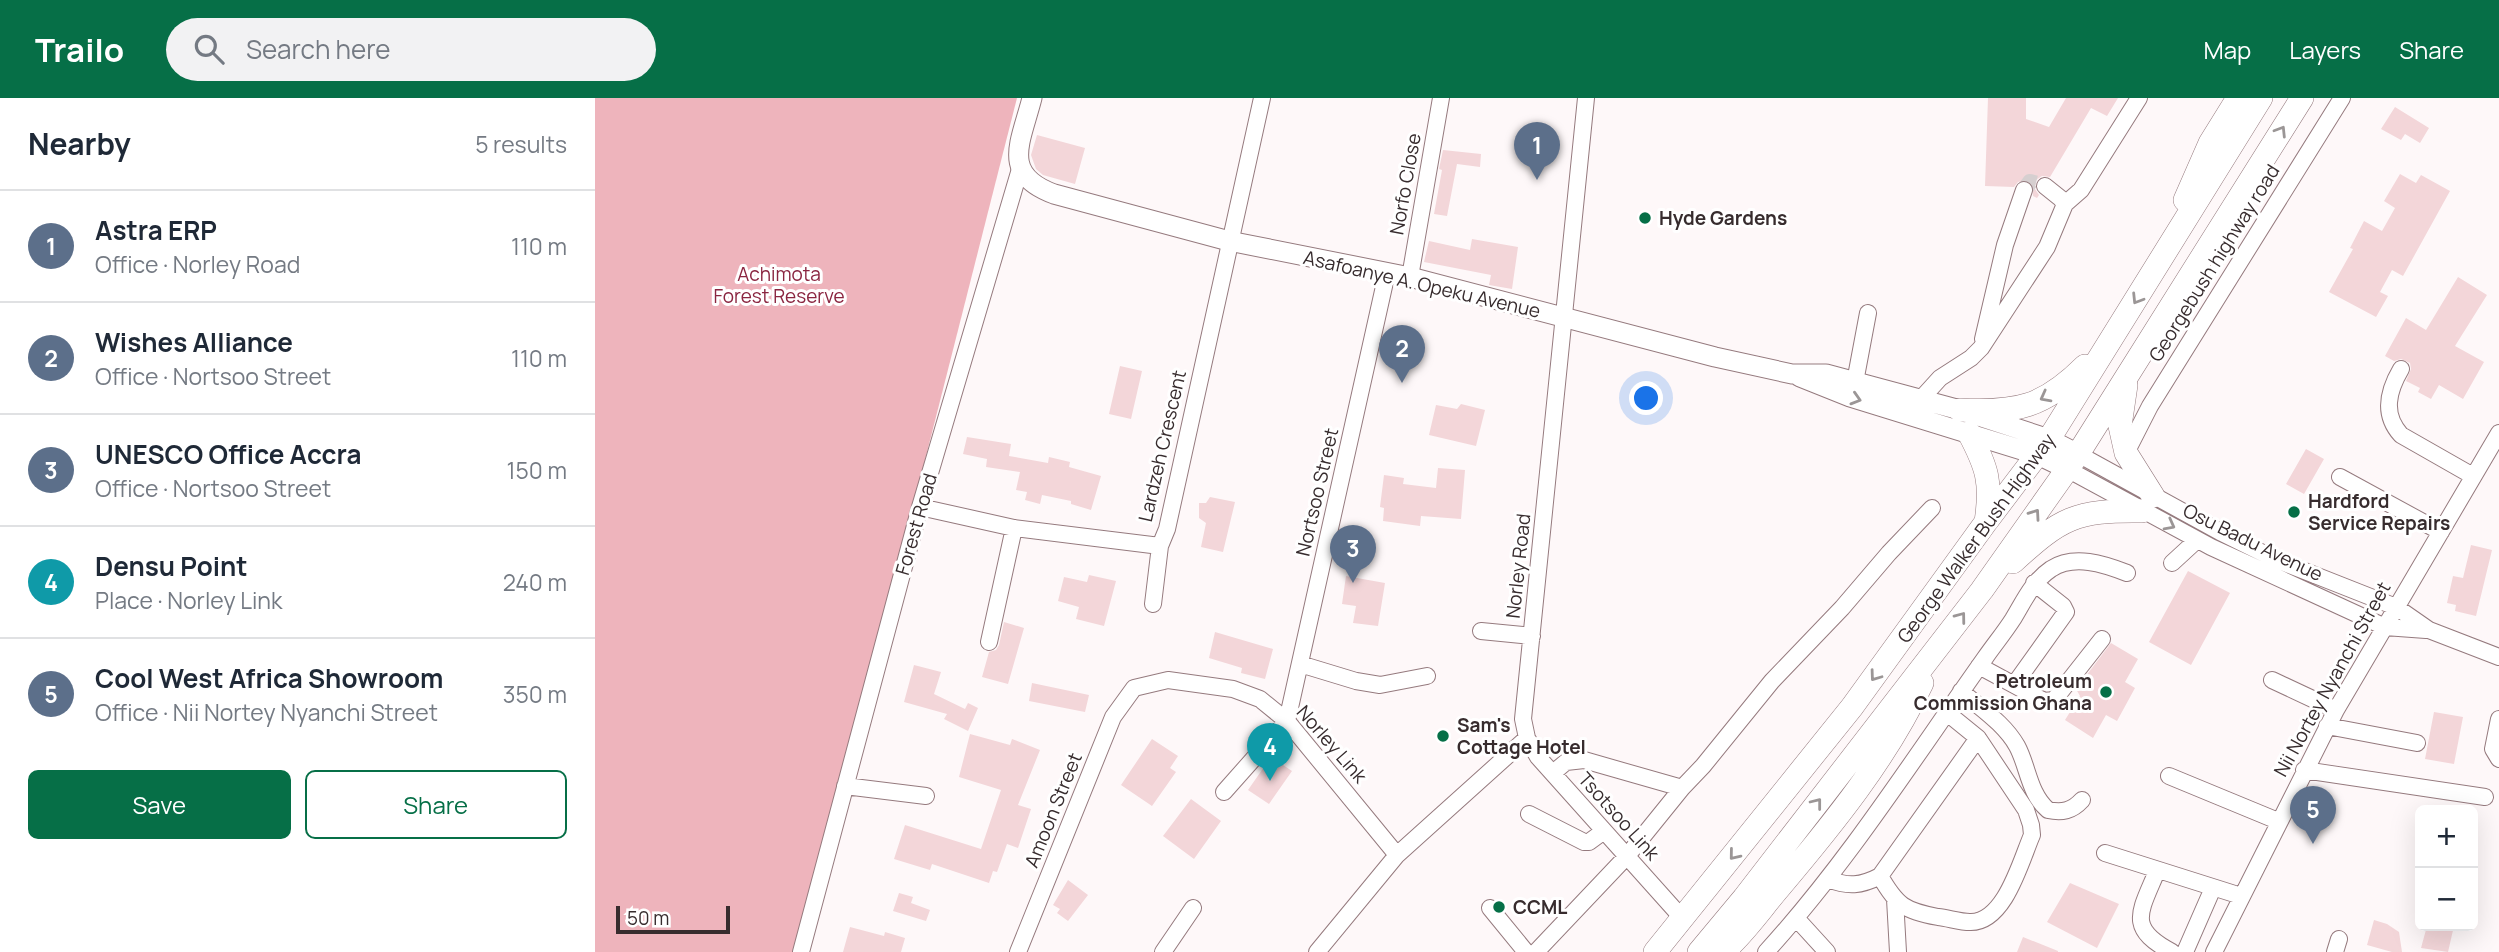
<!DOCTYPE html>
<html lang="en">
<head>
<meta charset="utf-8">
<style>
	body { margin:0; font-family:Manrope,sans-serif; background:#f2f2f3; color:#1f2937 }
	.controls { position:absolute; right:21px; bottom:21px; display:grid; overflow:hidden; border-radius:10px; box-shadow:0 7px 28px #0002 }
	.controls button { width:63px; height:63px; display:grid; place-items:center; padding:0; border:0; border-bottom:2px solid #e0e1e3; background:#fff; color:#1f2937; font:35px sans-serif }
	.scale { position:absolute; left:21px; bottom:18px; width:114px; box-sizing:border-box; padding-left:7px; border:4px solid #372c2e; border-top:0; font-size:19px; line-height:24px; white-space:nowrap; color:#372c2e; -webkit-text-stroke:5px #fff; paint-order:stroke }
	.you { position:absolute; left:1052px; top:301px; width:24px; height:24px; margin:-18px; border:5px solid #fff; border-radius:50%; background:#1a73e8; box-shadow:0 0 0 10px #1a73e833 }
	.badge { display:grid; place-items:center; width:46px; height:46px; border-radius:50%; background:#066f47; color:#fff; font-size:23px; font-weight:700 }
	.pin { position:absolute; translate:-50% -58px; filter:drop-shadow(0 2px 4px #0008) }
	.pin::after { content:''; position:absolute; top:37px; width:24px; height:21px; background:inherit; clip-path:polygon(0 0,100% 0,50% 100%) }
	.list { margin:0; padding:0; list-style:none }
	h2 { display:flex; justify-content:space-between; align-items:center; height:91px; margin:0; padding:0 28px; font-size:30px }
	h2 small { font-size:23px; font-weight:400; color:#747a83 }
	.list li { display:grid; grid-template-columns:46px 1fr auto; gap:21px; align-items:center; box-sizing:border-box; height:112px; padding:0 28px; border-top:2px solid #e0e1e3 }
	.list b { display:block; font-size:26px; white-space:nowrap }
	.list p { margin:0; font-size:23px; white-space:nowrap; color:#747a83 }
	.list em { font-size:23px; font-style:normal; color:#747a83 }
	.actions { display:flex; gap:14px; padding:21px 28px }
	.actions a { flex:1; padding:16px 0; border:2px solid #066f47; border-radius:10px; text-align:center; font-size:24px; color:#066f47 }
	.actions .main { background:#066f47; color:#fff }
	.icon { flex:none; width:38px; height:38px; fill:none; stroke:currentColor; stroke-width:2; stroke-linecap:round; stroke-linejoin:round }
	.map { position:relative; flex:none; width:1904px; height:854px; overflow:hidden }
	header { display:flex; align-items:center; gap:42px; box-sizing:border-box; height:98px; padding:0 35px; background:#066f47; color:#fff }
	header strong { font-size:33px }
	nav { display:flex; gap:38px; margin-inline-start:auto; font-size:24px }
	.search { width:490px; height:63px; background:#f2f2f3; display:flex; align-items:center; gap:18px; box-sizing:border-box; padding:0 24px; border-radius:38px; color:#747a83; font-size:26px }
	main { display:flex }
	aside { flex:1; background:#fff }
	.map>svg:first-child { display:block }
	.green { fill:#eeb4bc }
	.building { fill:#f3d6d9 }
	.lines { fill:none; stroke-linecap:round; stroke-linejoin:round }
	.minor-tunnel { stroke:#d6cfd0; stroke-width:16; stroke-dasharray:16 8; stroke-linecap:butt }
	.minor-casing { stroke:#957a7e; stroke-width:18 }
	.major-casing { stroke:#957a7e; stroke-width:21 }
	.highway-casing { stroke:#957a7e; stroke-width:24 }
	.minor { stroke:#fff; stroke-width:16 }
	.major { stroke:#fff; stroke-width:19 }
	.highway { stroke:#fff; stroke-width:23 }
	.oneway { stroke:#9b9696 }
	.poi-dot { fill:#066f47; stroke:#fff; stroke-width:2.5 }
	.labels { text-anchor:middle; stroke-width:6; stroke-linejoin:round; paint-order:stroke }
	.street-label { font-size:19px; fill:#372c2e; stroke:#fff }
	.poi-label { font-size:19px; font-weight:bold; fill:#372c2e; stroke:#fff; text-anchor:start }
	.park-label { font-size:19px; fill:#8a2540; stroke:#fff }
</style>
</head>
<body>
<header>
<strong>Trailo</strong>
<div class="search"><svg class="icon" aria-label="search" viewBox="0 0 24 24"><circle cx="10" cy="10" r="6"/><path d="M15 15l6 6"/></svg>Search here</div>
<nav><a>Map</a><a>Layers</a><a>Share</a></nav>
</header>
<main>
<aside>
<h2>Nearby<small>5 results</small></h2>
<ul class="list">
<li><span class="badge" style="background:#5c6f8a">1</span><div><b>Astra ERP</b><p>Office · Norley Road</p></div><em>110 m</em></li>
<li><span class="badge" style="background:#5c6f8a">2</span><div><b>Wishes Alliance</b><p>Office · Nortsoo Street</p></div><em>110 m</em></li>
<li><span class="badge" style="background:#5c6f8a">3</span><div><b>UNESCO Office Accra</b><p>Office · Nortsoo Street</p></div><em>150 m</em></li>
<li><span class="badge" style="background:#0f9aa8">4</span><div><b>Densu Point</b><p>Place · Norley Link</p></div><em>240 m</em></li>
<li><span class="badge" style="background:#5c6f8a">5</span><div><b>Cool West Africa Showroom</b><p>Office · Nii Nortey Nyanchi Street</p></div><em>350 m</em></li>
</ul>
<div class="actions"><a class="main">Save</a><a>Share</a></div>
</aside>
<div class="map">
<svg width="1904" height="854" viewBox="0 0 1904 854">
	<rect width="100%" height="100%" fill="#fef8f9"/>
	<path class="green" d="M0,0H422L205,854H0Z"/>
	<path class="building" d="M1393,0H1431V21L1454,29L1471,0H1523L1512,18L1496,10L1455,79L1447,78L1441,82L1440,91L1444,97L1442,100L1438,98L1437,86L1432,82L1423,84L1419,89L1390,88Z
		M1800,9L1834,30L1825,45L1810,36L1806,42L1786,31Z
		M442,37L490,50L480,86L448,77L441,71L436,57Z
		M848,52L886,56L885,69L862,66L852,118L839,116L847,72L844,71Z
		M1805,76L1821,85L1826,77L1855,93L1808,178L1797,172L1785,194L1793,198L1781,219L1734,194L1758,151L1755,150L1769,123L1787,133L1800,110L1789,103Z
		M877,141L923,149L917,191L894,187L896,177L829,164L834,143L875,152Z
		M1863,179L1892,197L1860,248L1889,264L1868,301L1844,287L1836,301L1823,294L1825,290L1811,283L1816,271L1815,265L1806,261L1799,263L1790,258L1811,220L1831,232Z
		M525,268L547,273L536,321L514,316Z
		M866,306L890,312L881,348L834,337L841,307L862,311Z
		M372,339L416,346L414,358L453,365L454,359L475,364L474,369L506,378L496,412L476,406V403L447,397L445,406L430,402L432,394L421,392L425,374L391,369L392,361L368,356Z
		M1711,351L1729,361L1709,396L1691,386Z
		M843,370L870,372L866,421L826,418L825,428L788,423L789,410L785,409L789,377L809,380L808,386L841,390Z
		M615,399L640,404L628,454L606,449L611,425L604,420V405H611Z
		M1876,447L1897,452L1881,518L1860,513L1861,507L1852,505L1858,478L1868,480Z
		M1593,473L1635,495L1596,567L1554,544Z
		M494,477L521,483L509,528L481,521L484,509L463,503L469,479L492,484Z
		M751,478L790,485L783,528L758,525L761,508L747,506Z
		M409,524L429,530L413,586L387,579L394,554L401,552L404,547Z
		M620,534L678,551L670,581L646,575L647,570L614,560Z
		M1516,545L1543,561L1530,584L1540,590L1522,623L1511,617L1498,640L1470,622L1485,598L1481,591Z
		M319,567L346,574L339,596L370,611L373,605L383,610L373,633L349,621L352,616L309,604Z
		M437,585L494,597L490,614L434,603Z
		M1839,614L1868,619L1859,666L1830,661Z
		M375,636L415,647L417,641L445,652L423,707L436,711L423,750L412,746L402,774L398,773L394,785L337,766L335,772L299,761L310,727L386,751L406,692L364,679Z
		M557,641L583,658L575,670L581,674L557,708L526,687Z
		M676,659L697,673L674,706L653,692Z
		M596,701L626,723L599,761L568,738Z
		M473,782L493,797L473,823L462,815L465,811L458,807Z
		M1475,785L1524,806L1502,850L1452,824Z
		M304,795L318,799L316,805L335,812L331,823L298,813Z
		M1779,822L1792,826L1804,834L1807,854H1797L1772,847Z
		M1832,828H1859L1853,854L1826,850Z
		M255,829L289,838L290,834L310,840L306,854H248Z
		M1428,839L1463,853V854H1422Z"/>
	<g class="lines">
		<path class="minor-tunnel" d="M1429,92L1435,84L1450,88"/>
		<defs>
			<path id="minor" d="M991,0L928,621L932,640L943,659L1088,821
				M1470,106L1486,92L1544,0
				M815,179L846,0
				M1388,241L1410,147L1429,92
				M1806,271C1793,293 1787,316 1806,337L1878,378
				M1260,284L1273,215
				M1325,302L1345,280L1376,260L1386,250L1452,149L1470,106L1465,100L1450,88
				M1531,355L1555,308L1747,0
				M1483,356L1625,434L1682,462L1801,509L1834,532L1904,559
				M1472,371L1616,449L1790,529L1831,532
				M1745,379L1846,434
				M325,409L419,430L565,448L572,431L667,0
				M1577,465L1602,442
				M558,506L565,448
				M886,533L937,538
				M394,544L419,430
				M705,566L761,583L785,587L832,578
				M1384,568L1449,603L1459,602L1507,541
				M1677,582L1741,612
				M1419,587L1471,514L1468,508L1439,485
				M1366,593C1385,610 1409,625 1422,648C1433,668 1434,696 1453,712C1467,715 1477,713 1487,702
				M1904,621L1898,651L1904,661
				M1732,628L1822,645
				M1709,672L1890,699
				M958,675L971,664L989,662L1087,690L1108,668L1177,583L1247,510L1294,455L1337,410
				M1574,678L1683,723
				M250,688L331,698
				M629,694L692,623L792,175
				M934,716L989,744H994L1009,733
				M1510,755L1646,798
				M1562,773C1545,814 1531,830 1577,854
				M1285,778C1302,808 1310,813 1343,819C1353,820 1365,824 1375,824C1410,825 1426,762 1437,737L1436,727L1431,712L1383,640L1351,614
				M1233,781C1253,789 1266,788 1285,778L1383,640
				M1300,801L1303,854
				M895,810L931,854
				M1201,820L1232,854
				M206,854L325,409L425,71
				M423,854L518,619L539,590L573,582L638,591L665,601L692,623L802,757
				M568,854L598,810
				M722,854L802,757L932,640
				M941,854L1032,758L1087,690
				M1171,854C1253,764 1319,660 1390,560C1399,547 1409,535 1418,521C1429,503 1437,484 1456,471C1479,456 1509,466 1532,475
				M1590,854L1618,790
				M1619,854L1741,612L1904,335
				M1740,854L1744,841"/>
			<path id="major" d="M437,0C426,44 405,76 459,96L634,143L815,179L1120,259L1197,276H1231L1365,312L1454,341L1483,356
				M1205,279L1255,299L1443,357L1472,371"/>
			<path id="highway" d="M1590,102L1615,45L1643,0
				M1531,287L1525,328L1531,355L1558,398
				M1365,312C1422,315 1449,309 1490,268
				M1374,335C1392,369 1397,384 1391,424
				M1418,464C1466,420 1480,412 1547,413
				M1060,854L1257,609L1391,424L1454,341L1666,0
				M1104,854L1149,800L1387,492L1483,356L1707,0
				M1128,854C1149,836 1166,811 1184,790C1238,726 1291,661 1327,585"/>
		</defs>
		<use href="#minor" class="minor-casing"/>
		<use href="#major" class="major-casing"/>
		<use href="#highway" class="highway-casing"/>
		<use href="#minor" class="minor"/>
		<use href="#major" class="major"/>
		<use href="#highway" class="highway"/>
	</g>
	<defs><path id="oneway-chevron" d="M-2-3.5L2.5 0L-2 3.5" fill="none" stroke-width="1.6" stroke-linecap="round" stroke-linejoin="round" transform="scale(1.75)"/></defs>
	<g class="oneway">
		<use href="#oneway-chevron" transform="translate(1686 33) rotate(-58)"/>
		<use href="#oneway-chevron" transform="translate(1542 201) rotate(122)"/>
		<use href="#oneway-chevron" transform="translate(1450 299) rotate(152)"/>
		<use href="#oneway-chevron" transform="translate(1261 301) rotate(17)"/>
		<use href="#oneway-chevron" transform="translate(1440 416) rotate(-55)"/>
		<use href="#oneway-chevron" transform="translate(1575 427) rotate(28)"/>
		<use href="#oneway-chevron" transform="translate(1366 519) rotate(-53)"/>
		<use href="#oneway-chevron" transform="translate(1280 578) rotate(126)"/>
		<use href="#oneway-chevron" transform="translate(1222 705) rotate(-52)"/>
		<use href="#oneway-chevron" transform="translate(1139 757) rotate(129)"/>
	</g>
	<g class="poi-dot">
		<circle cx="1050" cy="120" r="7"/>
		<circle cx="1699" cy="414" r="7"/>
		<circle cx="1511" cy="594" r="7"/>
		<circle cx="848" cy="638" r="7"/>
		<circle cx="904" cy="809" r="7"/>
	</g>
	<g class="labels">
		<g class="street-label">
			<text transform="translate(810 86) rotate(-80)" y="7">Norfo Close</text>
			<text transform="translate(1619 165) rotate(-58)" y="7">Georgebush highway road</text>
			<text transform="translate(827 186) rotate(13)" y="7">Asafoanye A. Opeku Avenue</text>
			<text transform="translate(567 348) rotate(-77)" y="7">Lardzeh Crescent</text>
			<text transform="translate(722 394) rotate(-77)" y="7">Nortsoo Street</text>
			<text transform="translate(321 426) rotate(-74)" y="7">Forest Road</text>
			<text transform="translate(1381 440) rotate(-54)" y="7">George Walker Bush Highway</text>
			<text transform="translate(1658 444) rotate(26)" y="7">Osu Badu Avenue</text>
			<text transform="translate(923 468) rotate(-84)" y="7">Norley Road</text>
			<text transform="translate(1737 581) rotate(-61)" y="7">Nii Nortey Nyanchi Street</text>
			<text transform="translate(737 646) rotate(49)" y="7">Norley Link</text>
			<text transform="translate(458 712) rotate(-68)" y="7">Amoon Street</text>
			<text transform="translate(1024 718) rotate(48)" y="7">Tsotsoo Link</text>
		</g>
		<g class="poi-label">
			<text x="1064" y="127">Hyde Gardens</text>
			<text x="1713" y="410">Hardford<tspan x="1713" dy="22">Service Repairs</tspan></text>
			<text x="1497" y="590" text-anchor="end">Petroleum<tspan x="1497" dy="22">Commission Ghana</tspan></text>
			<text x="862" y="634">Sam's<tspan x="862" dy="22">Cottage Hotel</tspan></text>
			<text x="918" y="816">CCML</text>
		</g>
		<g class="park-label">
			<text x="184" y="183">Achimota<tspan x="184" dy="22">Forest Reserve</tspan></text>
		</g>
	</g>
</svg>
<div class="controls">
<button>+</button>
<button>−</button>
</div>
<div class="scale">50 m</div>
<div class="you"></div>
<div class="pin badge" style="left:942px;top:82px;background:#5c6f8a">1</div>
<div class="pin badge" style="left:807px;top:285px;background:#5c6f8a">2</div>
<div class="pin badge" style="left:758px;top:485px;background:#5c6f8a">3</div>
<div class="pin badge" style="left:675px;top:683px;background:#0f9aa8">4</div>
<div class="pin badge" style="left:1718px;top:746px;background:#5c6f8a">5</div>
</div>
</main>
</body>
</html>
